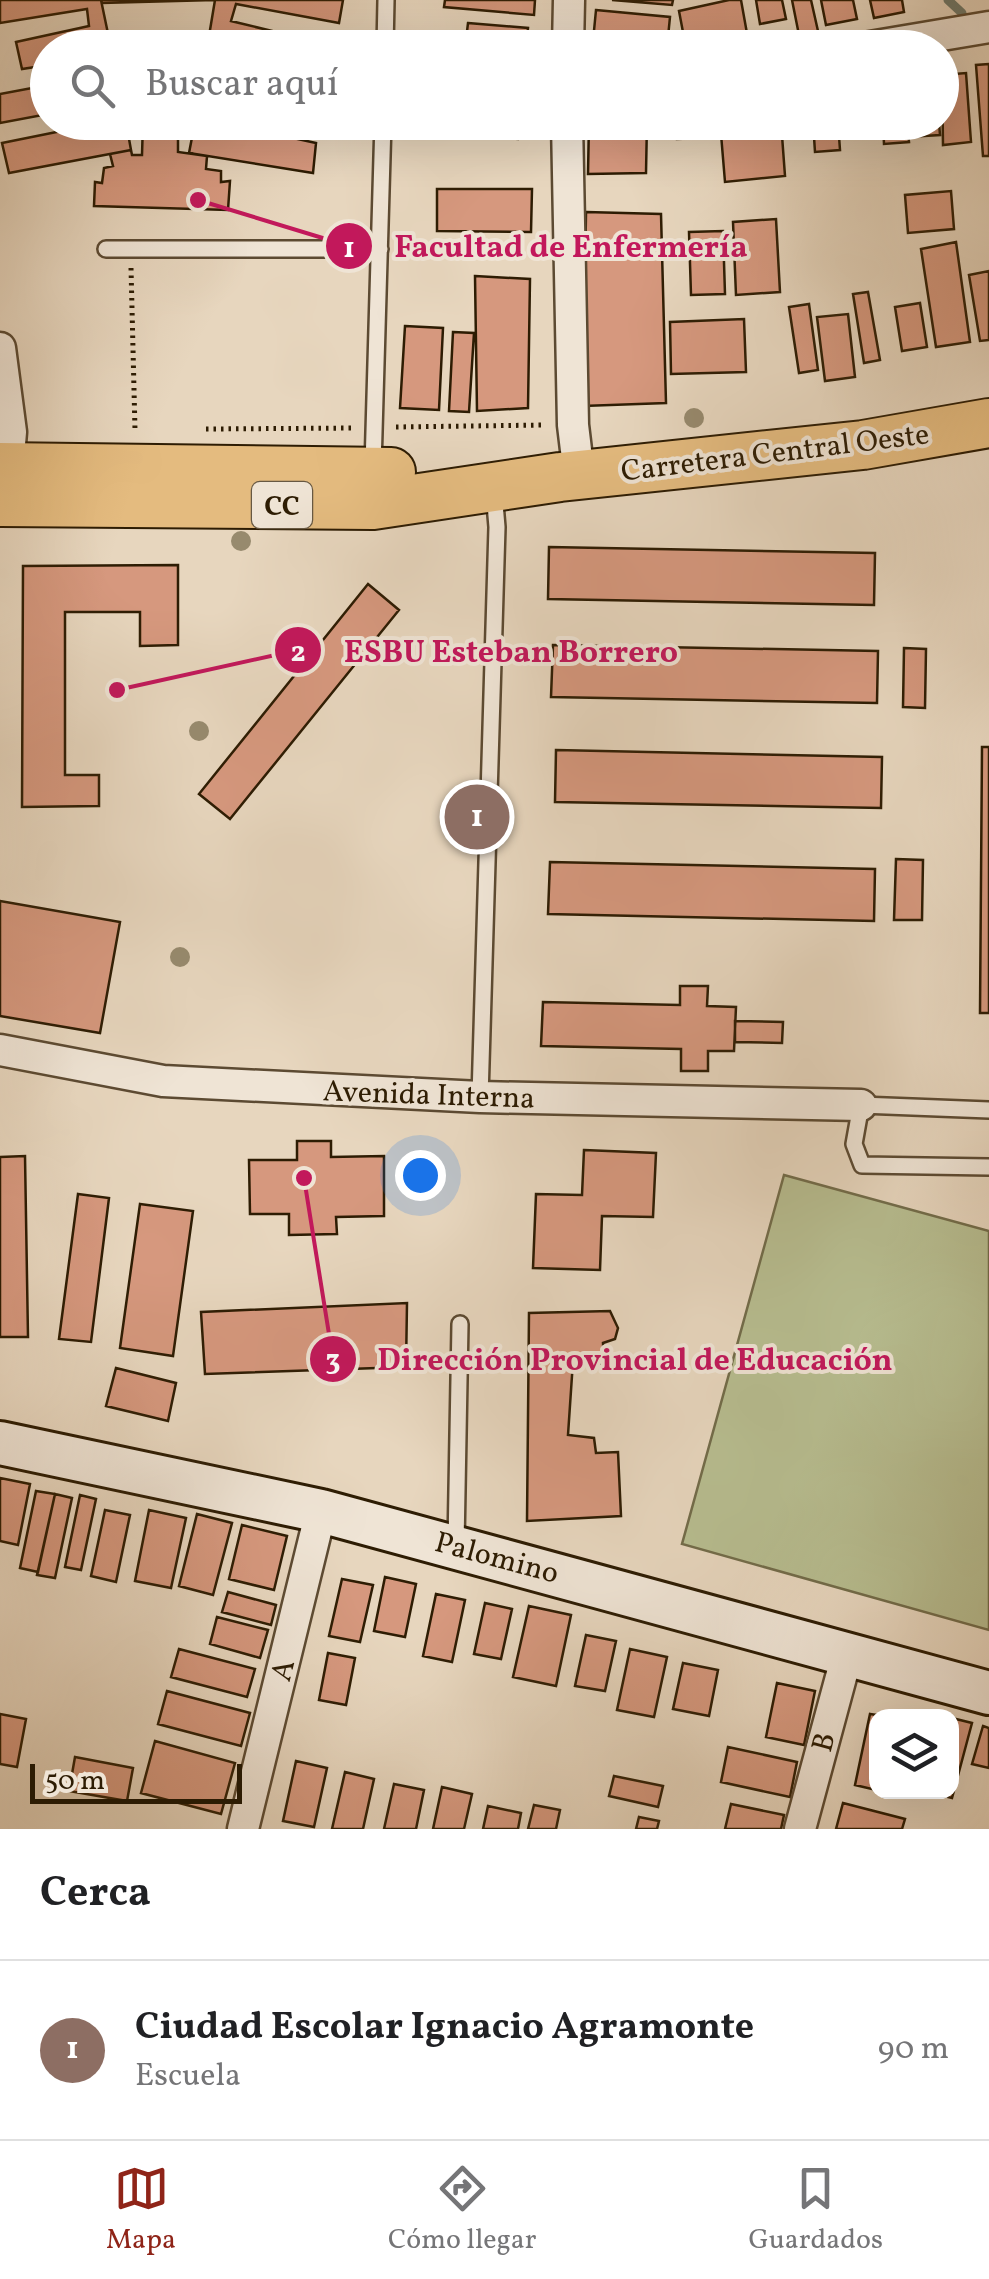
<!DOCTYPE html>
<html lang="es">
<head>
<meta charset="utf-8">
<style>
	body { margin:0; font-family:Vollkorn,serif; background:#f2f2f2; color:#202124 }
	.controls { position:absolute; right:30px; bottom:30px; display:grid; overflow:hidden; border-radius:20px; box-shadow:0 10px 40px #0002 }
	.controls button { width:90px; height:90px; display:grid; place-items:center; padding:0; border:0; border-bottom:2px solid #e0e0e0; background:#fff; color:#202124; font:50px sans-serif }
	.scale { position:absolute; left:30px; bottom:25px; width:212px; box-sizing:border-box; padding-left:10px; border:5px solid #2d1c03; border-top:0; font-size:28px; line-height:35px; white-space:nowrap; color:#2d1c03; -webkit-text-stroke:8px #efe4d5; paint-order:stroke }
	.you { position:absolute; left:420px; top:1175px; width:35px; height:35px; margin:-25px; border:8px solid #fff; border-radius:50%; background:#1a73e8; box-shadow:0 0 0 15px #1a73e833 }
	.badge { display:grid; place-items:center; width:65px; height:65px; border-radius:50%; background:#8f2418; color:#fff; font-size:32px; font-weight:700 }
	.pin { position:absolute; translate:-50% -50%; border:5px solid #fff; box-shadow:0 2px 10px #0006 }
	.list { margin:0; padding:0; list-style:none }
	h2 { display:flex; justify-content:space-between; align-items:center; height:130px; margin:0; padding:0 40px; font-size:42px }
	h2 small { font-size:32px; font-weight:400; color:#757577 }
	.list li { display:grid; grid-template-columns:65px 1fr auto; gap:30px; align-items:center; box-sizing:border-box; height:180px; padding:0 40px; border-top:2px solid #e0e0e0 }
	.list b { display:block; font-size:38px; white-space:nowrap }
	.list p { margin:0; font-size:32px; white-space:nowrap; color:#757577 }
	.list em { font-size:32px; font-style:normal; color:#757577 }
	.icon { flex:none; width:55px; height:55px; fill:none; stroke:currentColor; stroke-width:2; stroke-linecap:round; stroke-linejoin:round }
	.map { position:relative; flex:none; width:989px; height:1829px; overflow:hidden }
	.search { position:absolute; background:#fff; box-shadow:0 10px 40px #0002; left:30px; right:30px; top:30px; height:110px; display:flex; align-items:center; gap:25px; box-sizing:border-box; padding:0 35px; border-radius:55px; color:#757577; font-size:38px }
	.sheet { height:310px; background:#fff }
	nav { display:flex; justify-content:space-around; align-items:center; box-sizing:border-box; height:140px; border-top:2px solid #e0e0e0; background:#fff; font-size:28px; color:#757577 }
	nav a { display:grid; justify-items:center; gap:5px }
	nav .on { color:#8f2418 }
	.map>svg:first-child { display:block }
	.green { fill:#b7bd90; stroke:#726c4a; stroke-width:2.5 }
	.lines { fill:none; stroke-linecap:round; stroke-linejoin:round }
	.stream { stroke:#6d7a6e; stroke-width:9 }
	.building { fill:#d6987e; stroke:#2d1c03; stroke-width:2.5 }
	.lane-casing { stroke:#5c4a32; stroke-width:20 }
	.street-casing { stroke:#5c4a32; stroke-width:35 }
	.secondary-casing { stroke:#2d1c03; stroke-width:48 }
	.primary-casing { stroke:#2d1c03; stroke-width:52 }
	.path { stroke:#2d1c03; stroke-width:5; stroke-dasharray:2.5 5; stroke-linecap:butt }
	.lane { stroke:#efe4d5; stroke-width:15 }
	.street { stroke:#efe4d5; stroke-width:30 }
	.secondary { stroke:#efe4d5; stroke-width:42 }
	.primary { stroke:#e4bb7f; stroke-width:48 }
	.tree { fill:#978a6e }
	.labels { text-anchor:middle; stroke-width:8; stroke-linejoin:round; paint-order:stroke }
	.shield { fill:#efe4d5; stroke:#675842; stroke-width:2.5 }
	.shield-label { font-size:28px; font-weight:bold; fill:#2d1c03 }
	.street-label { font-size:30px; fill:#2d1c03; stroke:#efe4d5 }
	.leader { fill:none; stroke:#c2185b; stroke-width:4 }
	.callout-dot { fill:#c2185b; stroke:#efe4d5; stroke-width:4 }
	.mark-label { font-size:30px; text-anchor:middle; font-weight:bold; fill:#fff }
	.callout-label { font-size:32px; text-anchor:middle; font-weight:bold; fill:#c2185b; stroke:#efe4d5; stroke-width:8; stroke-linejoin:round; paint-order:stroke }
</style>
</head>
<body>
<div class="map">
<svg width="989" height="1829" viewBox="0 0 989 1829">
	<rect width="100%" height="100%" fill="#e7d6be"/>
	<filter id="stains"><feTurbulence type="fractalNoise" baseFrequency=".002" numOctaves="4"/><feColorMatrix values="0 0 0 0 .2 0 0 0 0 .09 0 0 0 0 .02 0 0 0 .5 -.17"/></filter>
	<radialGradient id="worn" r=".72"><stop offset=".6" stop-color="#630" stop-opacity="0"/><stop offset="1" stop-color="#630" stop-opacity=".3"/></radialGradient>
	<path class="green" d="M784,1175L989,1231V1630L682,1544Z"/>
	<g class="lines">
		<path class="stream" d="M948,0L962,13"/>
	</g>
	<path class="building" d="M0,0H101L111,48H48V65L22,69L16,42L89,26L87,9L0,23Z
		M101,0H215L102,3Z
		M215,0H343L339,23L236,4L231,21L305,39L304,48H207Z
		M445,0H535L534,15L444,7Z
		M612,0H673L672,5Z
		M729,0H741L748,39L706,48H686L679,11Z
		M756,0H782L786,19L760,24Z
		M792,0H811L818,31L799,35Z
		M821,0H853L857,19L826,25Z
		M870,0H902L904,12L874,18Z
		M596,10L670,17L667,47L593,41Z
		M468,23L528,28L526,48H465Z
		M989,64V156H983L976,65Z
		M966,73L971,142L943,145L942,75Z
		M48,85V114L0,123V94Z
		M106,122H126L131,150L9,173L2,143Z
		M143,122H178V152L207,156L206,169L221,171V182L230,181L228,210L94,206L95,182L102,183L104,168L113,166L110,154L131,150L132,155H142Z
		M195,122H220L316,143L313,173L189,153Z
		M451,122H520L518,139L451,134Z
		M589,122H647L646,173L588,174Z
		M676,122H701L702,138L677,139Z
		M720,122H781L785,176L725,182Z
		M789,122H813L814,135L790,137Z
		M813,122H838L840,150L815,152Z
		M844,122H866V126L845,128Z
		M883,122H907L909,142L884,144Z
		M907,122H939L940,135L908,137Z
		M437,189H532L531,232L437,231Z
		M951,191L954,229L908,233L905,195Z
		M586,212L661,214L666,403L583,406Z
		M776,219L780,292L736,295L733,222Z
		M723,231L725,294L691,295L689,232Z
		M956,242L970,342L936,347L921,249Z
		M989,271V340L980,341L969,275Z
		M475,276L530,279L528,408L477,411Z
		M868,292L880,360L864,363L853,294Z
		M920,303L927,347L902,351L895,307Z
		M809,304L818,370L799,373L789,307Z
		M848,314L855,377L825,381L817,317Z
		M744,319L746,372L671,374L670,322Z
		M405,326L443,328L439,410L400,408Z
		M453,332L474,333L469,412L449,411Z
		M549,547L875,553L874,605L548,599Z
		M178,565V645L140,646V612H65V775H99V806L22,807L23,566Z
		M368,584L399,610L230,819L199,794Z
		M553,645L878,651L877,703L551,697Z
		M904,648L926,649L925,708L903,707Z
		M982,747H989V1013H980Z
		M556,750L882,757L881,808L555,802Z
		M896,859L923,860L922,920H894Z
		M550,862L875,869L874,921L548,914Z
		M0,901L120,922L100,1033L0,1016Z
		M680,986H708L707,1006L736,1007L734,1051H708V1071H681V1049L541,1046L543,1002L680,1005Z
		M735,1021L783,1022L782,1043L735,1042Z
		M297,1141H331V1157L384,1156V1216L336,1217L337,1234L289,1235V1214H250L249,1160H297Z
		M584,1150L656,1153L653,1217L602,1216L600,1270L533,1268L536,1194L582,1195Z
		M25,1156L28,1337H0V1157Z
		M78,1194L109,1198L91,1342L59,1339Z
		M140,1204L193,1211L173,1356L120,1348Z
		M407,1303L406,1367L205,1374L201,1312Z
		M610,1311L618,1328L615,1339L603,1343L604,1364L573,1361L568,1435L594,1438L596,1453L618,1452L621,1516L527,1521L529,1313Z
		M116,1368L176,1383L168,1421L106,1406Z
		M0,1478L30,1484L18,1545L0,1541Z
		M36,1491L55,1494L38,1572L20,1568Z
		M55,1494L72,1498L55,1578L37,1575Z
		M80,1495L96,1499L81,1570L65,1567Z
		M105,1510L130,1515L116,1582L91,1576Z
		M149,1510L186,1518L171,1588L135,1581Z
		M197,1514L232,1523L213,1595L179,1586Z
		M242,1525L287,1536L274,1590L229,1579Z
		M385,1577L416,1584L405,1637L374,1631Z
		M342,1579L373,1585L360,1642L329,1636Z
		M228,1592L276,1605L271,1625L222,1612Z
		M436,1594L465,1600L452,1662L423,1656Z
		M485,1603L512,1609L501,1659L474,1654Z
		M529,1606L571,1615L556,1686L513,1677Z
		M217,1617L268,1630L260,1658L210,1644Z
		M586,1635L616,1641L605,1691L575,1686Z
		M179,1649L255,1669L247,1697L171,1677Z
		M630,1649L667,1657L654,1717L617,1710Z
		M328,1653L355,1658L346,1705L319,1700Z
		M683,1663L718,1670L709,1716L673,1709Z
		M777,1683L815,1691L804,1745L766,1737Z
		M167,1691L250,1713L241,1746L158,1724Z
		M0,1714L26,1719L17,1767L0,1764Z
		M870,1714L884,1716H876V1790L855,1785Z
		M952,1718L972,1723L952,1798L928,1792H952Z
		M983,1726L989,1728V1768L972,1764Z
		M155,1741L235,1763L221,1814L141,1793Z
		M728,1747L797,1762L790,1797L721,1782Z
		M75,1757L133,1768L127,1801L69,1791Z
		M296,1761L327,1768L314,1827L283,1821Z
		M345,1772L374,1779L363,1829H332Z
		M614,1776L663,1786L658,1807L609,1796Z
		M394,1784L424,1790L416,1829H384Z
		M442,1787L472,1794L464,1829H433Z
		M843,1803L905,1819L902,1829H836Z
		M731,1804L784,1815L781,1829H725Z
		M534,1805L560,1810L556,1829H528Z
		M488,1806L521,1813L518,1829H483Z
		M639,1817L659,1821L657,1829H636Z"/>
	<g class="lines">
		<defs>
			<path id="lane" d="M385,48L386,0
				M106,249H380
				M373,466L383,122
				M480,1097L497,527L494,492
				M989,1110L861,1105L854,1144L862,1165L989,1167
				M456,1545L460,1324"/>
			<path id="street" d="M568,48L569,0
				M864,48L989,27
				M567,122L573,425L579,475
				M0,348L11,432L8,467
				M0,1050L163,1081L480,1097L861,1105
				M243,1829L321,1511
				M800,1829L847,1655"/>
			<path id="secondary" d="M0,1443L321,1511L989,1693"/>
			<path id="primary" d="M0,467L391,472
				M0,502L373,505L560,477L863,445L989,423"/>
		</defs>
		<use href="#lane" class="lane-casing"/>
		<use href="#street" class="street-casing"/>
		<use href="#secondary" class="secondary-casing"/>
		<use href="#primary" class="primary-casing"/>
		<path class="path" d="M131,268L135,430
			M396,427L545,425
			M206,429L355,428"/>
		<use href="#lane" class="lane"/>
		<use href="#street" class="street"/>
		<use href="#secondary" class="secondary"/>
		<use href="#primary" class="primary"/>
	</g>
	<g class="tree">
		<circle cx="694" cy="418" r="10"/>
		<circle cx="241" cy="541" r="10"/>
		<circle cx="199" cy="731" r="10"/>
		<circle cx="180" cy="957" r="10"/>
	</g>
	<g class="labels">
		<rect class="shield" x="252" y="482" width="60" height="46" rx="8"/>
		<g class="shield-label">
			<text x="282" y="515">CC</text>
		</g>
		<g class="street-label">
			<text transform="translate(775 452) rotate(-7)" y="10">Carretera Central Oeste</text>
			<text transform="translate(429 1094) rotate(2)" y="10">Avenida Interna</text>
			<text transform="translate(497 1557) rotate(15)" y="10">Palomino</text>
			<text transform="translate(282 1670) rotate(-76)" y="10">A</text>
			<text transform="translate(823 1742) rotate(-75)" y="10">B</text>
		</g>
	</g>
	<path class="leader" d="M198 200L349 246M117 690L298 650M304 1178L333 1359"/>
	<g class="callout-dot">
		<circle cx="198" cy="200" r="10"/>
		<circle cx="117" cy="690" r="10"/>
		<circle cx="304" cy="1178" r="10"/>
		<circle cx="349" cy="246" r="25"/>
		<circle cx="298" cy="650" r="25"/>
		<circle cx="333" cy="1359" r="25"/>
	</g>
	<g class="mark-label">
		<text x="349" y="257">1</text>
		<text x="298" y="661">2</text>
		<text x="333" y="1369">3</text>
	</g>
	<g class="callout-label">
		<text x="571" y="257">Facultad de Enfermería</text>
		<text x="511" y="662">ESBU Esteban Borrero</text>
		<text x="635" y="1370">Dirección Provincial de Educación</text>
	</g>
	<rect width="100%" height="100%" filter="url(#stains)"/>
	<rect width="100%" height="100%" fill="url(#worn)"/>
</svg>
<div class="controls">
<button><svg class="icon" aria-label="layers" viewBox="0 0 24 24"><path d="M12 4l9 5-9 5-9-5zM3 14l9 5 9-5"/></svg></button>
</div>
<div class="scale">50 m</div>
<div class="you"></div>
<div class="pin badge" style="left:477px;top:817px;background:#8d6e63">1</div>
<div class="search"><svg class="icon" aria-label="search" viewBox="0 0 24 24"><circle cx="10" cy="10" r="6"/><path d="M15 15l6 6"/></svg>Buscar aquí</div>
</div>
<section class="sheet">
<h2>Cerca<small></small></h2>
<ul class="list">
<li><span class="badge" style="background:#8d6e63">1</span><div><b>Ciudad Escolar Ignacio Agramonte</b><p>Escuela</p></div><em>90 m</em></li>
</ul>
</section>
<nav>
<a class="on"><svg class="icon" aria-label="map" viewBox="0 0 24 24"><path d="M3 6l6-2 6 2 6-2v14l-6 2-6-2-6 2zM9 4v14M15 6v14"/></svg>Mapa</a>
<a><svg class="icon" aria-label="directions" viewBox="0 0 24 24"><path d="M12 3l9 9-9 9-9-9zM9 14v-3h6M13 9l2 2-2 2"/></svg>Cómo llegar</a>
<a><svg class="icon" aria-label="saved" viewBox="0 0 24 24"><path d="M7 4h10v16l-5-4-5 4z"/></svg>Guardados</a>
</nav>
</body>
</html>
